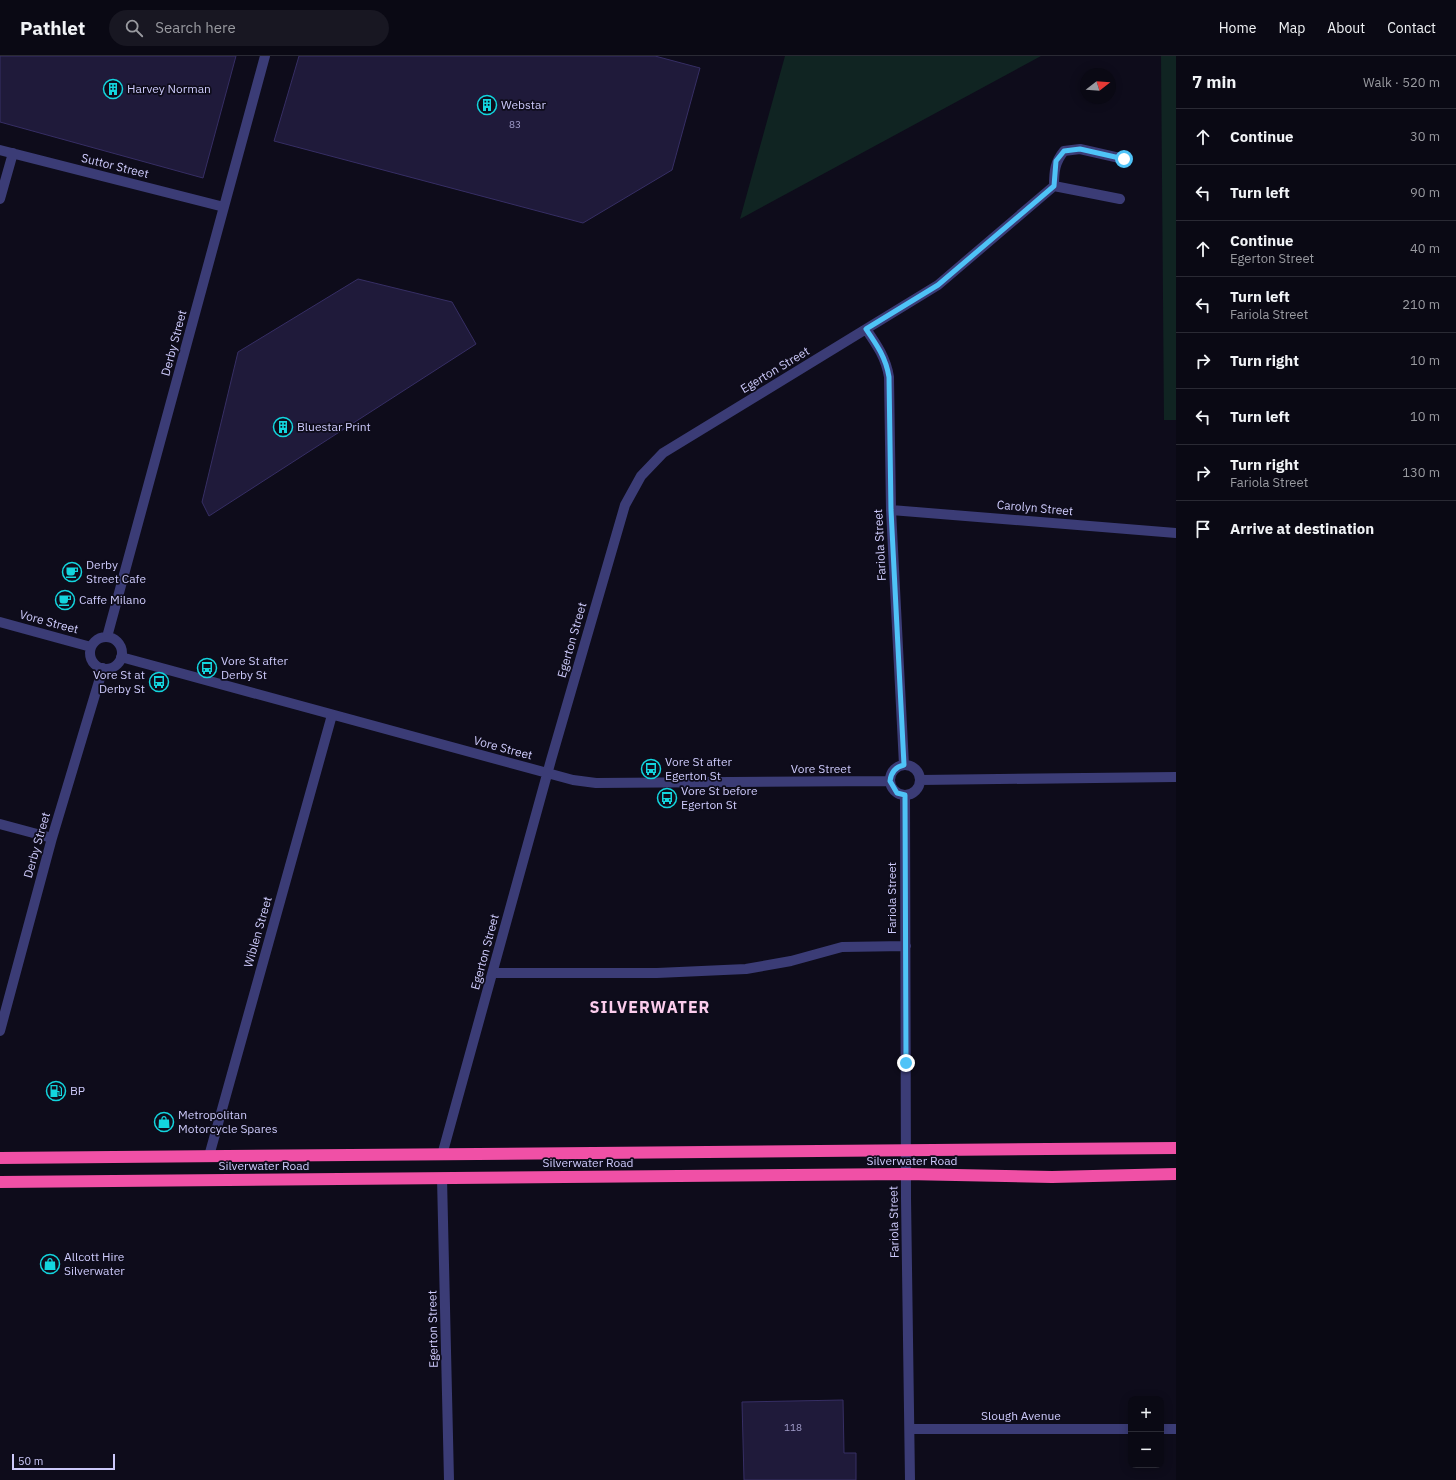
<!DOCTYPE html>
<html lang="en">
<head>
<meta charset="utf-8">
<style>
	body { margin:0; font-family:"IBM Plex Sans",sans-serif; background:#181722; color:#f1f3f6 }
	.controls { position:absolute; right:12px; bottom:12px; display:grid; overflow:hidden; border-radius:8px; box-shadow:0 2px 10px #0003 }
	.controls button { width:36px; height:36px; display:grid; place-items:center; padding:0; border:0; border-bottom:1px solid #2a2a34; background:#0a0914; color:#f1f3f6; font:20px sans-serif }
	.compass { position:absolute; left:1080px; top:12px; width:36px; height:36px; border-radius:50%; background:#0a0914; box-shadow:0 2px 10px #0003; rotate:73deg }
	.scale { position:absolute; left:12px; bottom:10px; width:103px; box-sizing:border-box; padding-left:4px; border:2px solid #cdcafb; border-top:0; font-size:11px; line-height:14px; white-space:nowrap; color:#cdcafb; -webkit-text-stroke:3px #0e0c1b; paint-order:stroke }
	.stop { position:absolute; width:12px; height:12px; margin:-9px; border:3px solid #4fc3f7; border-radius:50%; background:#fff }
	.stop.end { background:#4fc3f7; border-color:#fff; box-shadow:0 1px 4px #0008 }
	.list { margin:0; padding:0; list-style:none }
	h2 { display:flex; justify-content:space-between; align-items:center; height:52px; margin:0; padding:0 16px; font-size:17px }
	h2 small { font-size:13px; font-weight:400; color:#999aa0 }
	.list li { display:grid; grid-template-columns:26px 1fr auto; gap:12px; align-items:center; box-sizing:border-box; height:56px; padding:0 16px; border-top:1px solid #2a2a34 }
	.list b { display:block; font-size:15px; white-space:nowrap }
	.list p { margin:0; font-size:13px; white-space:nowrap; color:#999aa0 }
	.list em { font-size:13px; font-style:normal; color:#999aa0 }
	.icon { flex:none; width:22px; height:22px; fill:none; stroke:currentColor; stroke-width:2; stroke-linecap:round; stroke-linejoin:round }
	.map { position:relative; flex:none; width:1176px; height:1424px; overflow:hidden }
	header { display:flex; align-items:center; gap:24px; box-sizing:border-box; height:56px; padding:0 20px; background:#0a0914; border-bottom:1px solid #2a2a34 }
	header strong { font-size:19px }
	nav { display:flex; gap:22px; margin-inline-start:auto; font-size:14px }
	.search { width:280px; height:36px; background:#181722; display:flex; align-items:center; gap:10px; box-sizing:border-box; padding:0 14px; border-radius:22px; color:#999aa0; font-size:15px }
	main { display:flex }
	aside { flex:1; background:#0a0914 }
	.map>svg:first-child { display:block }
	.green { fill:#102422 }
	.building { fill:#1f1a3a; stroke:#362e64 }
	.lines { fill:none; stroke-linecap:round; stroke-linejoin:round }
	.minor { stroke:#3b3c76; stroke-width:10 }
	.highway { stroke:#f050a6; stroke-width:12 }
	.route { stroke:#4fc3f7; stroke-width:5 }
	.labels { text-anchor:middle; stroke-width:3.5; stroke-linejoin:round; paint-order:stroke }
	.number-label { font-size:10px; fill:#a29ecb }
	.poi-label { font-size:12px; fill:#cdcafb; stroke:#0e0c1b; text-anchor:start }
	.street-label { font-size:12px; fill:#cdcafb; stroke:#0e0c1b }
	.district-label { font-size:16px; font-weight:bold; letter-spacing:1px; fill:#fbccec; stroke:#0e0c1b }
</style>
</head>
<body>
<header>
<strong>Pathlet</strong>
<div class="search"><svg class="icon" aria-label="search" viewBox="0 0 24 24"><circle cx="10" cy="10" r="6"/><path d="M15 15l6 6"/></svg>Search here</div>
<nav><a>Home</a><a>Map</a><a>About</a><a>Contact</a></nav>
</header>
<main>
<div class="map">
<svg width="1176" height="1424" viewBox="0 0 1176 1424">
	<rect width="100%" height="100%" fill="#0e0c1b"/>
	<path class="green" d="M785,0H1041L740,163Z
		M1161,0H1176V364H1164Z"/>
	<path class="building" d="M0,0H236L203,122L0,66Z
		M299,0H655L700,12L672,114L583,167L274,85Z
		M358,223L452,246L476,288L209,460L202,446L238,296Z
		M843,1344L844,1397H856V1424H744L742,1346Z"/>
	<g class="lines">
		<path class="minor" d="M0,94L224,151
			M0,143L13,97
			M1120,143L1054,130C1054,115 1055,106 1064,95L1080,93L1124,103
			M866,273C877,289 886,302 889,321L891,454L904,709
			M891,454L1176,477
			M0,566L91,591
			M107,581L265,0
			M90 597a16 16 0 1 1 32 0a16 16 0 1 1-32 0Z
			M121,601L573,724L596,727L890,725
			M890 724a15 15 0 1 1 30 0a15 15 0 1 1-30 0Z
			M920,724L1176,721
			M905,739L906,1142L910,1424
			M0,768L52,782
			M493,917H657L746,913L791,905L842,891L906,890
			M0,975L52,782L103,612
			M442,1099L551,704L625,449L641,420L663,397L938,229L1054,130
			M209,1100L332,659
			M442,1122L449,1424
			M910,1373H1131
			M1161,1373H1176"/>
		<path class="highway" d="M0,1102L1176,1092
			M0,1126L906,1118L1052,1121L1176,1118"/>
	</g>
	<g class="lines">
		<path class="route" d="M906,1007L905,739L897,737L890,725C891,716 895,711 904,709L891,454L889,321C886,302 877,289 866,273L938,229L1054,130L1056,105L1064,95L1080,93L1124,103"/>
	</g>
	<defs>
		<symbol id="building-ring" viewBox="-11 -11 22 22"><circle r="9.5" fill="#0e0c1b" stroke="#13d5de" stroke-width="1.5"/><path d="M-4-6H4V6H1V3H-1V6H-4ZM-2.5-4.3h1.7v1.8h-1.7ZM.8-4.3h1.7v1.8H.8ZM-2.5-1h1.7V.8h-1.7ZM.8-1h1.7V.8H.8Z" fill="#13d5de"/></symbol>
		<symbol id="cafe-ring" viewBox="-11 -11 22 22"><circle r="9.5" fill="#0e0c1b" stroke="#13d5de" stroke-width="1.5"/><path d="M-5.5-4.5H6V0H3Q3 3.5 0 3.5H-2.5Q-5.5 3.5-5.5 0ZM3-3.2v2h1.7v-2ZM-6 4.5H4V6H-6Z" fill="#13d5de"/></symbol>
		<symbol id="bus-ring" viewBox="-11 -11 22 22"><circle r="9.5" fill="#0e0c1b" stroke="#13d5de" stroke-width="1.5"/><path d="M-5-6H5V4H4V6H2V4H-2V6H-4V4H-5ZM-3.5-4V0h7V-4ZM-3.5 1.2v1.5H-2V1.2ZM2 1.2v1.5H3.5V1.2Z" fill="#13d5de"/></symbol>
		<symbol id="fuel-ring" viewBox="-11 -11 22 22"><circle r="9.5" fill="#0e0c1b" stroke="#13d5de" stroke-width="1.5"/><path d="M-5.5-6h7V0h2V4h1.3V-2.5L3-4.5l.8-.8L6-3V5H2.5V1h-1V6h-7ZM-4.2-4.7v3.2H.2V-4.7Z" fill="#13d5de"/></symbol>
		<symbol id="shop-ring" viewBox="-11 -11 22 22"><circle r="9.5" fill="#0e0c1b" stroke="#13d5de" stroke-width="1.5"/><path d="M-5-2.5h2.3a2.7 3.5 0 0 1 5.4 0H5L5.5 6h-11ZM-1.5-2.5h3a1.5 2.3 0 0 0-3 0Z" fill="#13d5de"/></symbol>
	</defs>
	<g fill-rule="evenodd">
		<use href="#building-ring" x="102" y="22" width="22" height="22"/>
		<use href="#building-ring" x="476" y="38" width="22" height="22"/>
		<use href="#building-ring" x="272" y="360" width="22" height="22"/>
		<use href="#cafe-ring" x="61" y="505" width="22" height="22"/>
		<use href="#cafe-ring" x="54" y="533" width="22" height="22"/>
		<use href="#bus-ring" x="196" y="601" width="22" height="22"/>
		<use href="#bus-ring" x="148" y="615" width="22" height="22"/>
		<use href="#bus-ring" x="640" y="702" width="22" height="22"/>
		<use href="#bus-ring" x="656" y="731" width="22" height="22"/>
		<use href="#fuel-ring" x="45" y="1024" width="22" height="22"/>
		<use href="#shop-ring" x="153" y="1055" width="22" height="22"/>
		<use href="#shop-ring" x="39" y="1197" width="22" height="22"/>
	</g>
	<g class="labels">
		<g class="number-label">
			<text x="515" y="72">83</text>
			<text x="793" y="1375">118</text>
		</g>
		<g class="poi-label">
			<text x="127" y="37">Harvey Norman</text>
			<text x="501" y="53">Webstar</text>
			<text x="297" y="375">Bluestar Print</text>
			<text x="86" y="513">Derby<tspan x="86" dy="14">Street Cafe</tspan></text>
			<text x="79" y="548">Caffe Milano</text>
			<text x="221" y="609">Vore St after<tspan x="221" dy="14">Derby St</tspan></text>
			<text x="145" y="623" text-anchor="end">Vore St at<tspan x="145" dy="14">Derby St</tspan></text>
			<text x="665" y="710">Vore St after<tspan x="665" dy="14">Egerton St</tspan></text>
			<text x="681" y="739">Vore St before<tspan x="681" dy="14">Egerton St</tspan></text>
			<text x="70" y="1039">BP</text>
			<text x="178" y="1063">Metropolitan<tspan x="178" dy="14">Motorcycle Spares</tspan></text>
			<text x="64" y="1205">Allcott Hire<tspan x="64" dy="14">Silverwater</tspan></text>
		</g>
		<g class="street-label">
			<text transform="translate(115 110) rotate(14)" y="4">Suttor Street</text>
			<text transform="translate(174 287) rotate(-75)" y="4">Derby Street</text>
			<text transform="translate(775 314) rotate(-31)" y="4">Egerton Street</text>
			<text transform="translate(1035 452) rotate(5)" y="4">Carolyn Street</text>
			<text transform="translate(880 489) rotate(-93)" y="4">Fariola Street</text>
			<text transform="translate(49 566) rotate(15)" y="4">Vore Street</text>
			<text transform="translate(572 584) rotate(-74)" y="4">Egerton Street</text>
			<text transform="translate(503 692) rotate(15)" y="4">Vore Street</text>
			<text x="821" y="717">Vore Street</text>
			<text transform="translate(37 789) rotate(-74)" y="4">Derby Street</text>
			<text transform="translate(892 842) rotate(-90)" y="4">Fariola Street</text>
			<text transform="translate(258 876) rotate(-74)" y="4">Wiblen Street</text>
			<text transform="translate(485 896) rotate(-75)" y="4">Egerton Street</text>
			<text x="912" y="1109">Silverwater Road</text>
			<text x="588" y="1111">Silverwater Road</text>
			<text x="264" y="1114">Silverwater Road</text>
			<text transform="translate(894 1166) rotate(-91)" y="4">Fariola Street</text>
			<text transform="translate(433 1273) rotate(-91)" y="4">Egerton Street</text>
			<text x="1021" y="1364">Slough Avenue</text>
		</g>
		<g class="district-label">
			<text x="650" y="957">SILVERWATER</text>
		</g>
	</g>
</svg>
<div class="controls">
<button>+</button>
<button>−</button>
</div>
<svg class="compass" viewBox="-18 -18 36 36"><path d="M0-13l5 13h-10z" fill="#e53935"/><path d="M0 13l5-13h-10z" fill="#999aa0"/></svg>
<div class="scale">50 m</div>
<div class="stop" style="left:1124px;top:103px"></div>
<div class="stop end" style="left:906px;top:1007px"></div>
</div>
<aside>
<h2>7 min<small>Walk · 520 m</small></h2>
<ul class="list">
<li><svg class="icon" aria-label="ahead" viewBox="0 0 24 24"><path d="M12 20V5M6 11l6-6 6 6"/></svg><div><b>Continue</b></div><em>30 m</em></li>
<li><svg class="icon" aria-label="left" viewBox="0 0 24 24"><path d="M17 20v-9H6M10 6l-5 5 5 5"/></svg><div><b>Turn left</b></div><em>90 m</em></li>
<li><svg class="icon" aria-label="ahead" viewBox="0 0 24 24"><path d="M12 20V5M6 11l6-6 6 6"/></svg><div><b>Continue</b><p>Egerton Street</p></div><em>40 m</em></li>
<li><svg class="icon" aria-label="left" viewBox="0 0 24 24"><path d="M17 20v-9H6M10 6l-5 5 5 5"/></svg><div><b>Turn left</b><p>Fariola Street</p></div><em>210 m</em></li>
<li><svg class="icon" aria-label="right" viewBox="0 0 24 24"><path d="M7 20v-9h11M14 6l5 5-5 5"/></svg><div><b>Turn right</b></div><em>10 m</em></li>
<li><svg class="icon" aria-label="left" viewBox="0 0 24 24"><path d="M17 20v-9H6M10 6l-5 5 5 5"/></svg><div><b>Turn left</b></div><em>10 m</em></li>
<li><svg class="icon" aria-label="right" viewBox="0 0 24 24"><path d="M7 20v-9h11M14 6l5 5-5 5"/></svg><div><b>Turn right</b><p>Fariola Street</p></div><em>130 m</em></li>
<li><svg class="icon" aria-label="arrive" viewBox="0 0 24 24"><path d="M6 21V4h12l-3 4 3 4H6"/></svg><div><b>Arrive at destination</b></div></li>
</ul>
</aside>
</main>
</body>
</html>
